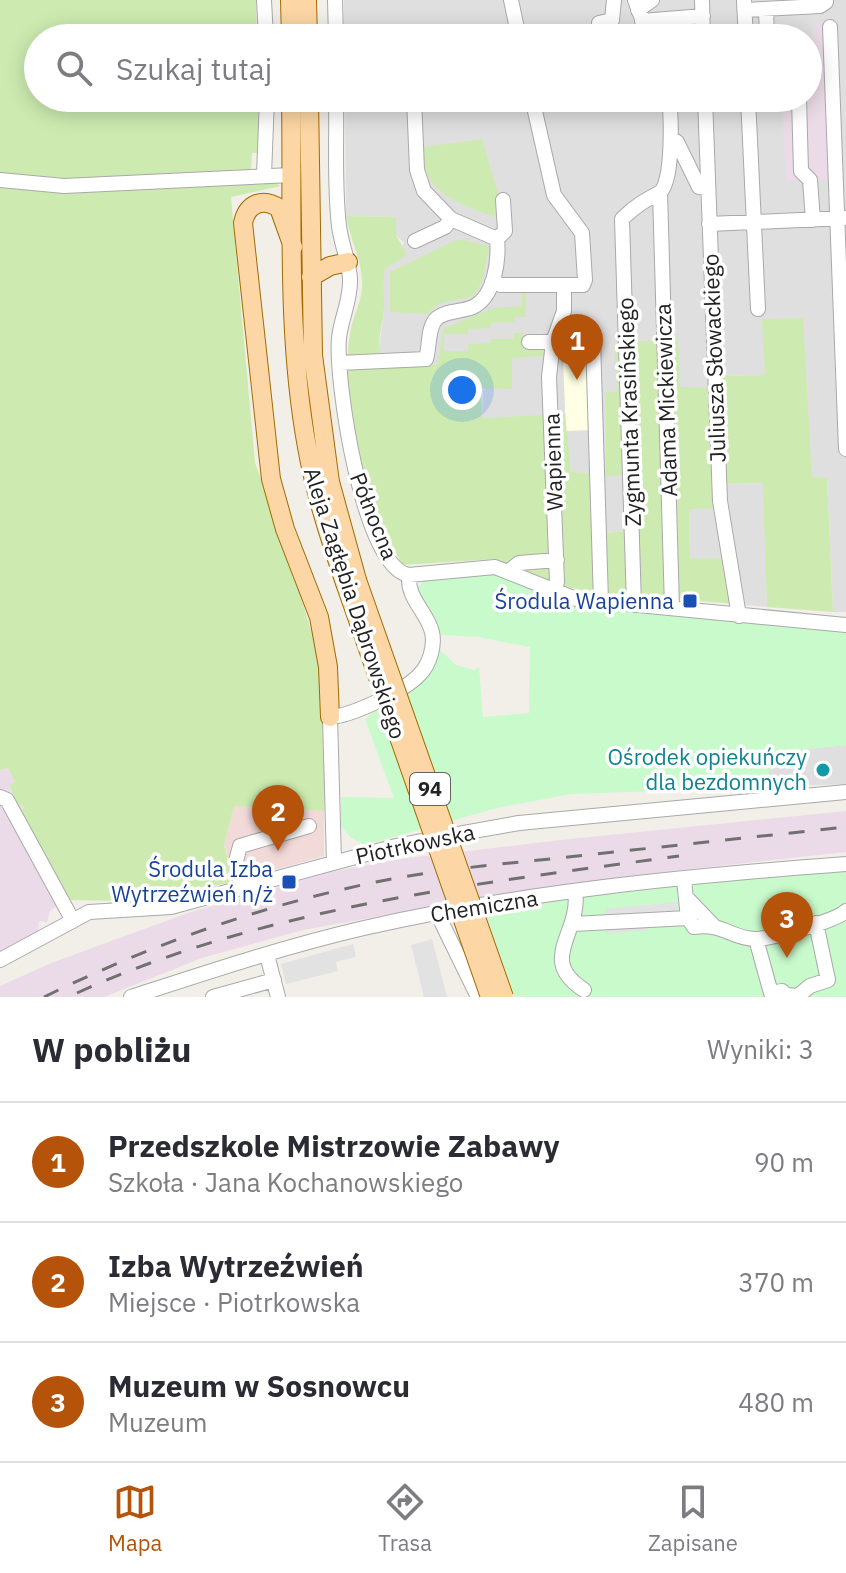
<!DOCTYPE html>
<html lang="pl">
<head>
<meta charset="utf-8">
<style>
	body { margin:0; font-family:"IBM Plex Sans",sans-serif; background:#f2f2f3; color:#2b2b33 }
	.you { position:absolute; left:462px; top:390px; width:28px; height:28px; margin:-20px; border:6px solid #fff; border-radius:50%; background:#1a73e8; box-shadow:0 0 0 12px #1a73e833 }
	.badge { display:grid; place-items:center; width:52px; height:52px; border-radius:50%; background:#b45309; color:#fff; font-size:26px; font-weight:700 }
	.pin { position:absolute; translate:-50% -66px; filter:drop-shadow(0 2px 4px #0008) }
	.pin::after { content:''; position:absolute; top:42px; width:28px; height:24px; background:inherit; clip-path:polygon(0 0,100% 0,50% 100%) }
	.list { margin:0; padding:0; list-style:none }
	h2 { display:flex; justify-content:space-between; align-items:center; height:104px; margin:0; padding:0 32px; font-size:34px }
	h2 small { font-size:26px; font-weight:400; color:#7c7c81 }
	.list li { display:grid; grid-template-columns:52px 1fr auto; gap:24px; align-items:center; box-sizing:border-box; height:120px; padding:0 32px; border-top:2px solid #e1e1e2 }
	.list b { display:block; font-size:30px; white-space:nowrap }
	.list p { margin:0; font-size:26px; white-space:nowrap; color:#7c7c81 }
	.list em { font-size:26px; font-style:normal; color:#7c7c81 }
	.icon { flex:none; width:44px; height:44px; fill:none; stroke:currentColor; stroke-width:2; stroke-linecap:round; stroke-linejoin:round }
	.map { position:relative; flex:none; width:846px; height:997px; overflow:hidden }
	.search { position:absolute; background:#fff; box-shadow:0 4px 20px #0003; left:24px; right:24px; top:24px; height:88px; display:flex; align-items:center; gap:20px; box-sizing:border-box; padding:0 28px; border-radius:44px; color:#7c7c81; font-size:30px }
	.sheet { height:464px; background:#fff }
	nav { display:flex; justify-content:space-around; align-items:center; box-sizing:border-box; height:112px; border-top:2px solid #e1e1e2; background:#fff; font-size:22px; color:#7c7c81 }
	nav a { display:grid; justify-items:center; gap:4px }
	nav .on { color:#b45309 }
	.map>svg:first-child { display:block }
	.residential { fill:#e0dfdf }
	.commercial { fill:#f2dad9 }
	.industrial { fill:#ebdbe8 }
	.education { fill:#ffffe5 }
	.grass { fill:#cdebb0 }
	.park { fill:#c8facc }
	.parking { fill:#e2e2e2 }
	.lines { fill:none; stroke-linecap:round; stroke-linejoin:round }
	.minor-casing { stroke:#a9a9a9; stroke-width:16 }
	.major-casing { stroke:#a06b00; stroke-width:20 }
	.minor { stroke:#fff; stroke-width:14 }
	.major { stroke:#fcd6a4; stroke-width:18 }
	.rail { stroke:#707070; stroke-width:3; stroke-dasharray:16 16; stroke-linecap:butt }
	.major-bridge-casing { stroke:#a06b00; stroke-width:20; stroke-linecap:butt }
	.major-bridge { stroke:#fcd6a4; stroke-width:18 }
	.transit-dot { fill:#1a4fb4; stroke:#fff; stroke-width:3 }
	.culture-dot { fill:#0f9aa8; stroke:#fff; stroke-width:3 }
	.labels { text-anchor:middle; stroke-width:7; stroke-linejoin:round; paint-order:stroke }
	.shield { fill:#fff; stroke:#646464; stroke-width:2 }
	.shield-label { font-size:20px; font-weight:bold; fill:#222 }
	.street-label { font-size:22px; fill:#222; stroke:#fff }
	.transit-label { font-size:22px; fill:#164399; stroke:#fff; text-anchor:end }
	.culture-label { font-size:22px; fill:#0d838f; stroke:#fff; text-anchor:end }
</style>
</head>
<body>
<div class="map">
<svg width="846" height="997" viewBox="0 0 846 997">
	<rect width="100%" height="100%" fill="#f2efe9"/>
	<path class="residential" d="M344,0H846V612H833L827,478H812L765,375L722,376L721,388L605,392L606,475H625L630,531L602,533L571,473L566,431L546,417L482,418L485,361L384,367L378,354L384,312L383,278L385,269L404,243L396,235V217L346,216L345,98H808V38H344Z
		M764,483L767,607L745,605L735,559H690L689,508L725,507V484Z
		M846,745V784L769,787V753Z"/>
	<path class="commercial" d="M234,806L324,811V856L233,882L224,845Z"/>
	<path class="industrial" d="M835,23L840,179L786,181L782,98H808V84L814,83L813,25Z
		M8,767L15,782L9,786L18,805L22,803L24,808L21,810L66,900L50,911L47,922L39,921L38,934L0,953V770Z
		M846,811V852L662,872L492,896L303,930L202,958L104,997H0V986L51,963L188,913L330,872L399,859L570,839Z"/>
	<path class="education" d="M587,332L593,430L566,431L562,335Z"/>
	<path class="grass" d="M0,0H256L257,38H38V98H258V153H252L251,171L281,186L231,197L255,463L281,531L313,637L323,692L327,748L324,811L234,806L224,845L233,882L135,901L66,900L21,810L24,808L22,804L18,805L9,785L15,782L8,768L0,770Z
		M482,139L500,200L495,201V217C460,204 419,192 423,147Z
		M346,216L396,217V235L407,254L385,269C382,283 385,296 384,309C382,331 374,346 384,367L438,364L443,329L493,308L522,306V293H526V317H515L514,322L491,323L490,328L468,329V334H444V351H468V344L491,343V339H514V333H524V350H546L544,356L512,358V389L481,388L482,418L565,414L571,472L599,474L603,533L629,531L625,475L606,476L605,392L618,391L614,344L678,338L680,387L721,388L722,376L765,375L762,319L803,318L812,477L827,478L833,612L767,607L763,483L725,484L726,508L689,509L690,558L735,559L745,605L585,591L550,583L496,559L402,565C378,517 354,464 349,409C347,385 346,357 350,334C352,318 361,304 362,287C363,260 350,241 346,216Z
		M458,239L489,246L483,280L474,296L441,303L427,314L390,312V272Z"/>
	<path class="park" d="M493,571L553,599L597,609L846,632V745L769,753V787L572,794L501,807L365,845L351,838L341,826V797L394,798L365,719L432,671L439,649L456,665L474,670L479,667L483,717L529,713L530,647L478,637L441,635L419,599L417,588L427,578Z
		M846,869V997H515L483,907Z"/>
	<path class="parking" d="M677,902L679,921L647,924L648,930L607,934L605,909Z
		M432,939L447,997H424L411,945Z
		M353,944L356,957L336,962L338,971L286,984L281,964Z"/>
	<g class="lines">
		<defs>
			<path id="minor" d="M264,0L266,38
				M335,0L336,38
				M511,0L519,38
				M635,0L649,38
				M702,0L703,38
				M744,2L746,38
				M766,9L767,38
				M638,10L652,0
				M745,10L820,6L826,2
				M642,21L703,16
				M599,23L612,20L614,0
				M830,27L846,449
				M336,98C337,140 334,184 339,226C341,244 349,260 350,279C351,300 341,318 339,338C335,379 363,568 409,575L495,567L576,599L846,625
				M628,98L669,103
				M705,98L720,501L739,616
				M748,98L758,309
				M799,98L801,171L810,180L813,220
				M671,138L677,142L699,187L708,188
				M264,175L267,98
				M0,180L64,186L292,175
				M660,192L672,608
				M709,224L844,218
				M497,239L505,231L503,200
				M415,241L445,227L451,219
				M492,282L501,285H583L585,280L582,233L554,195L532,98
				M593,340L601,602
				M529,342H553
				M339,363L426,359C430,347 427,327 437,318C447,310 462,312 473,307C495,296 499,260 497,239L451,219L424,191L417,170L414,98
				M509,571L519,563L557,560
				M555,592L557,582L549,377L553,342L564,311V286
				M634,605L622,219C635,206 644,201 659,193C674,184 671,115 669,98
				M0,797L7,800L73,921
				M334,862L330,717C352,716 406,690 420,674C430,664 435,645 432,632C426,610 407,599 409,575
				M684,880L688,918L694,927C724,923 730,938 755,939C770,939 836,921 846,911
				M242,888L236,861L240,846L309,826
				M575,891C582,933 536,959 584,990
				M687,898L713,925
				M437,913L478,997
				M573,924L688,918
				M756,939L771,993L782,991L786,995L798,996L810,986L828,980L816,923
				M267,955L278,997
				M0,960L89,912L171,907L396,846L457,834L519,823L846,792
				M131,997C208,972 286,946 364,928C522,892 685,876 846,864
				M213,997L274,980"/>
			<path id="major" d="M290,0L291,38
				M307,0L308,38
				M291,98C293,213 286,333 307,447C315,493 330,539 345,583
				M309,98L313,355L330,482L357,580
				M293,247L279,208C262,197 247,204 243,223L271,479L285,529L319,617L328,667L330,717
				M311,277L330,266L348,262"/>
		</defs>
		<use href="#minor" class="minor-casing"/>
		<use href="#major" class="major-casing"/>
		<use href="#minor" class="minor"/>
		<use href="#major" class="major"/>
		<path class="rail" d="M77,993C266,907 475,884 679,856
			M44,997C150,945 260,906 376,882C439,869 504,864 568,857C661,847 753,837 846,827"/>
		<defs>
			<path id="major-bridge" d="M357,580L504,997
				M345,583L490,997"/>
		</defs>
		<use href="#major-bridge" class="major-bridge-casing"/>
		<use href="#major-bridge" class="major-bridge"/>
	</g>
	<g class="transit-dot">
		<rect x="682" y="593" width="16" height="16" rx="4"/>
		<rect x="281" y="874" width="16" height="16" rx="4"/>
	</g>
	<circle class="culture-dot" cx="823" cy="770" r="8"/>
	<g class="labels">
		<rect class="shield" x="410" y="773" width="40" height="32" rx="6"/>
		<g class="shield-label">
			<text x="430" y="796">94</text>
		</g>
		<g class="street-label">
			<text transform="translate(714 358) rotate(-92)" y="8">Juliusza Słowackiego</text>
			<text transform="translate(666 400) rotate(-92)" y="8">Adama Mickiewicza</text>
			<text transform="translate(629 412) rotate(-92)" y="8">Zygmunta Krasińskiego</text>
			<text transform="translate(553 462) rotate(-92)" y="8">Wapienna</text>
			<text transform="translate(374 516) rotate(68)" y="8">Północna</text>
			<text transform="translate(355 603) rotate(72)" y="8">Aleja Zagłębia Dąbrowskiego</text>
			<text transform="translate(415 844) rotate(-12)" y="8">Piotrkowska</text>
			<text transform="translate(484 906) rotate(-9)" y="8">Chemiczna</text>
		</g>
		<g class="transit-label">
			<text x="674" y="609">Środula Wapienna</text>
			<text x="273" y="877">Środula Izba<tspan x="273" dy="25">Wytrzeźwień n/ż</tspan></text>
		</g>
		<g class="culture-label">
			<text x="807" y="765">Ośrodek opiekuńczy<tspan x="807" dy="25">dla bezdomnych</tspan></text>
		</g>
	</g>
</svg>
<div class="you"></div>
<div class="pin badge" style="left:577px;top:380px">1</div>
<div class="pin badge" style="left:278px;top:851px">2</div>
<div class="pin badge" style="left:787px;top:958px">3</div>
<div class="search"><svg class="icon" aria-label="search" viewBox="0 0 24 24"><circle cx="10" cy="10" r="6"/><path d="M15 15l6 6"/></svg>Szukaj tutaj</div>
</div>
<section class="sheet">
<h2>W pobliżu<small>Wyniki: 3</small></h2>
<ul class="list">
<li><span class="badge">1</span><div><b>Przedszkole Mistrzowie Zabawy</b><p>Szkoła · Jana Kochanowskiego</p></div><em>90 m</em></li>
<li><span class="badge">2</span><div><b>Izba Wytrzeźwień</b><p>Miejsce · Piotrkowska</p></div><em>370 m</em></li>
<li><span class="badge">3</span><div><b>Muzeum w Sosnowcu</b><p>Muzeum</p></div><em>480 m</em></li>
</ul>
</section>
<nav>
<a class="on"><svg class="icon" aria-label="map" viewBox="0 0 24 24"><path d="M3 6l6-2 6 2 6-2v14l-6 2-6-2-6 2zM9 4v14M15 6v14"/></svg>Mapa</a>
<a><svg class="icon" aria-label="directions" viewBox="0 0 24 24"><path d="M12 3l9 9-9 9-9-9zM9 14v-3h6M13 9l2 2-2 2"/></svg>Trasa</a>
<a><svg class="icon" aria-label="saved" viewBox="0 0 24 24"><path d="M7 4h10v16l-5-4-5 4z"/></svg>Zapisane</a>
</nav>
</body>
</html>
